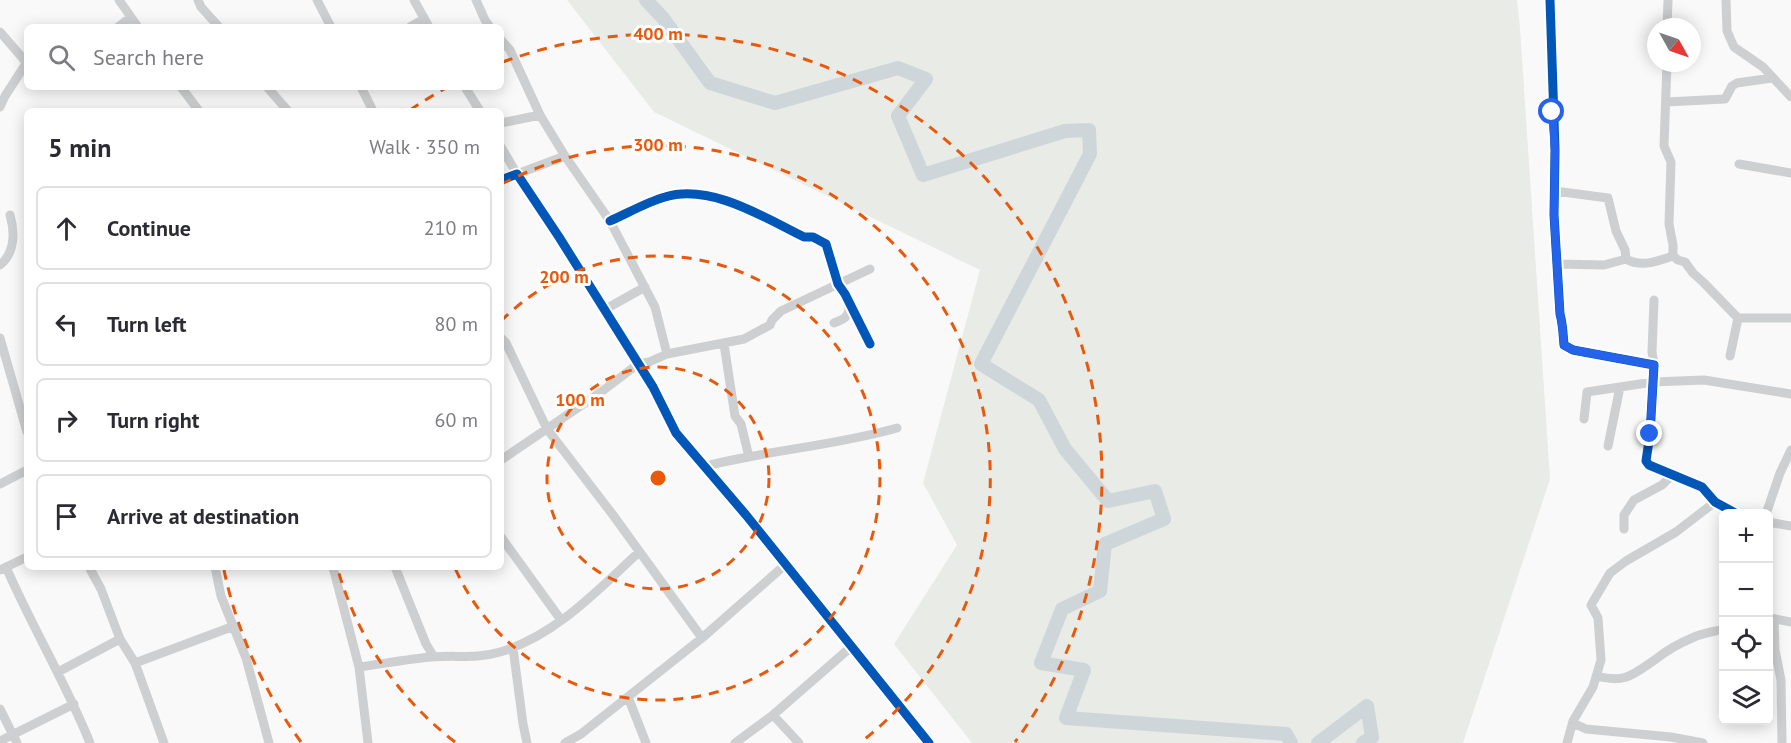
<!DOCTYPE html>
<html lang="en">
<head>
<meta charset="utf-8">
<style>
	body { margin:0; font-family:"PT Sans",sans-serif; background:#f7f7f7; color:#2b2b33 }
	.controls { position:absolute; right:18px; bottom:18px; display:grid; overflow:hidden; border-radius:9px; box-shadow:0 3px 15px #0003 }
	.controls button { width:54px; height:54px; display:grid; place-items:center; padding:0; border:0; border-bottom:2px solid #e1e1e2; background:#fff; color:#2b2b33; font:30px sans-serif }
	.compass { position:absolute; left:1647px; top:18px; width:54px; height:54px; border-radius:50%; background:#fff; box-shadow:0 3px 15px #0003; rotate:130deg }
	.stop { position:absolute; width:18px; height:18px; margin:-14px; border:4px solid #2563eb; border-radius:50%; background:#fff }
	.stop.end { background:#2563eb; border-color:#fff; box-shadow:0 2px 6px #0008 }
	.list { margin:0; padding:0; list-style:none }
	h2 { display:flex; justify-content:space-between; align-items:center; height:78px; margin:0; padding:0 24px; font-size:26px }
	h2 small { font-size:20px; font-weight:400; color:#7c7c81 }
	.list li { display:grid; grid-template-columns:39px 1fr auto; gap:18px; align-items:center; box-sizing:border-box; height:84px; margin:0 12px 12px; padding:0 12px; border:2px solid #e1e1e2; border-radius:9px }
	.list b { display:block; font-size:22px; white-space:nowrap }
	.list em { font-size:20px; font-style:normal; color:#7c7c81 }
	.icon { flex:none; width:33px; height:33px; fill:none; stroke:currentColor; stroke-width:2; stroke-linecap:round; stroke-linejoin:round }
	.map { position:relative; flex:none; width:1791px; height:743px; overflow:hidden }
	.search { position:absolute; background:#fff; box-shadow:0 3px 15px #0003; left:24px; top:24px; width:480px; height:66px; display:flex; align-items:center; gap:15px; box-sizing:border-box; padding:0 21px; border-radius:9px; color:#7c7c81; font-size:22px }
	.panel { position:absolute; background:#fff; box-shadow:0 3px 15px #0003; left:24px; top:108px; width:480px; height:462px; border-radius:9px }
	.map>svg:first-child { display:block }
	.green { fill:#e8ebe6 }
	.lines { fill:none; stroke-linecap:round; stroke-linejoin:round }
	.river { stroke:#ced6d9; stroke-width:14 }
	.street { stroke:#cecfd0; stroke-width:9 }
	.cycleway-casing { stroke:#fff; stroke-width:13 }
	.cycleway { stroke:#0057b8; stroke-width:9 }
	.route { stroke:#2563eb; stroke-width:8 }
	.ring { fill:none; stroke:#e8590c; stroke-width:3; stroke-dasharray:10 8 }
	.centre { fill:#e8590c; stroke:#fff; stroke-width:3 }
	.ring-label { font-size:18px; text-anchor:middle; font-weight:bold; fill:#e8590c; stroke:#fff; stroke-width:6; stroke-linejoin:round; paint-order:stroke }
</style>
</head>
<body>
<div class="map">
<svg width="1791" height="743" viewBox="0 0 1791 743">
	<rect width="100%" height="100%" fill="#f9f9f9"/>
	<path class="green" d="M567,0H1517L1520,28L1550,479L1463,743H972L894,644L957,545L923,483L980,270L654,112Z"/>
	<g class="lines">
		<path class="river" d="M646,0L663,18L710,83L775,103L898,68L926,79L898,116L923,175L1065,131L1089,130L1090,154L981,364L1039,400L1065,449L1108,501L1155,491L1164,519L1105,544L1100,591L1062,609L1041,663L1084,670L1066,718L1286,734L1291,743
			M1318,743L1367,706L1372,737L1363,743"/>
		<path class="street" d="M119,0L138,27
			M198,0L201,7L219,27
			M317,0L331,27
			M414,0L429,27
			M476,0L485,20L490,27
			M1550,0L1555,150L1554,215L1560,314C1563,325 1563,334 1564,345L1573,350L1654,365L1650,434L1646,461L1649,465L1702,487L1715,502L1737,514
			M1726,0L1727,31L1734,47L1763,67L1791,97
			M118,27L131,17
			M410,27L424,19
			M1667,27L1668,0
			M0,32L26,62
			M501,40L510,50L540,115L565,156L610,221L655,307L667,354
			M1667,63L1664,146L1671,162L1669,224L1673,245V256L1678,260L1685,262L1693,273L1703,282L1738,318H1791
			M181,87L199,111
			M267,87L288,111
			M361,87L373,111
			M465,87L480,111
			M1666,102L1725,99L1732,86L1737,83L1772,78
			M0,107L5,96L27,62
			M501,123L540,115
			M501,147L517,174L565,156
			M1739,164L1791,173
			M501,180L517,174L559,237L653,387L676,433L746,515L929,743
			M1555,191L1608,198L1616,231L1625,250L1626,259C1642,268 1657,261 1673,256
			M610,221C628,213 647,202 665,197C711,183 765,218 804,237H813L826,244L838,284L845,294L870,344
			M1558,264L1604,265L1626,259
			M0,265C15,253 15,232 10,215
			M604,310L645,287
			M834,323C845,319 850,316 849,304
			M0,338L27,432
			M501,338L506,343L547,429L613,515L702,638
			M724,344L735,416L741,424L749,457
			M1730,356L1738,318
			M1654,365L1652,352L1654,300
			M1584,419L1587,392L1653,382L1704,380L1791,394
			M1608,446L1620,387
			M501,460L601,392L638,364L649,362L667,354L744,339L770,325L772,320L781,311L870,269
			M706,466C769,450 834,446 897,428
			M0,484L27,470
			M1766,514L1780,473L1791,450
			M1768,522L1791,526
			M1624,529V515L1634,500L1662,485L1673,474
			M501,537L561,620
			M6,567C32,627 66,683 90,743
			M89,567L101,589L120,639L135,663L164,743
			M215,567L221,596L246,658L269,743
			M333,567L359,667L368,743
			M395,567L426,644L434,657
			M0,570L27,557
			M1770,618L1791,622
			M1774,619L1775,650L1781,680L1782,743
			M513,648L523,724L527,743
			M135,663L234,626
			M359,667C383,664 407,659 432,657C455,655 477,659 500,652C555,636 598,590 639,552
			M58,672L120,639
			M1597,676C1625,684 1634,674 1656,659C1666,651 1680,643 1692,638C1701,633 1713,632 1724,629
			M628,697L646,743
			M0,709L17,743
			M773,715L799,743
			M1573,723L1586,729L1671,737L1703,743
			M0,741L74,704
			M565,743L581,734L702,638L785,565
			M735,743L773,715L851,647
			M1567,743L1573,721L1593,687L1601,660L1598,618L1591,605L1610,573L1626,561L1676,532L1715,502"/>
		<defs>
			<path id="cycleway" d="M1550,0L1555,150L1554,215L1560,314C1563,325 1563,334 1564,345L1573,350L1654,365L1650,434L1646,461L1649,465L1702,487L1715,502L1737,514
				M501,180L517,174L559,237L653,387L676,433L746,515L929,743
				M610,221C628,213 647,202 665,197C711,183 765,218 804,237H813L826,244L838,284L845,294L870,344"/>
		</defs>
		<use href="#cycleway" class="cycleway-casing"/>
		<use href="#cycleway" class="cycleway"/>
	</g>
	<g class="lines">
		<path class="route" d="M1552,112L1555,150L1554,215L1560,314C1563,325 1563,334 1564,345L1573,350L1654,365L1650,434"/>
	</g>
	<g class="ring">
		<circle cx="658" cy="478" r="111"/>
		<path d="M501 321A222 222 0 1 1 455 568"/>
		<path d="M455 742A333 333 0 0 1 338 570M502 184A333 333 0 0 1 861 742"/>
		<path d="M301 742A444 444 0 0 1 224 570M410 110A444 444 0 0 1 446 88M503 62A444 444 0 0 1 1015 742"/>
	</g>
	<circle cx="658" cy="478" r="9" class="centre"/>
	<g class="ring-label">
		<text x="658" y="40">400 m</text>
		<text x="658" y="151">300 m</text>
		<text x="564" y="283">200 m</text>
		<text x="580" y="406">100 m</text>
	</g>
</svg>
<div class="controls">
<button>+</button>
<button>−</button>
<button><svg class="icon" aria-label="locate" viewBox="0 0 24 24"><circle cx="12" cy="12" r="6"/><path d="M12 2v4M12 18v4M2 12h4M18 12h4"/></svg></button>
<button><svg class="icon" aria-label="layers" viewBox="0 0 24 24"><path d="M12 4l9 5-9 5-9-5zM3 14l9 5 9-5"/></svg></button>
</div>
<svg class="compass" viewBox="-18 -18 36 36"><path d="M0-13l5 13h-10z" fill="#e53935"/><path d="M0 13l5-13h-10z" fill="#7c7c81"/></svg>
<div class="stop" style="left:1552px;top:112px"></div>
<div class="stop end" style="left:1650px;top:434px"></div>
<div class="search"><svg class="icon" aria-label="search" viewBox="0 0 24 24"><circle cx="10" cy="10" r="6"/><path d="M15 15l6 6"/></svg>Search here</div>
<section class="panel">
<h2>5 min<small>Walk · 350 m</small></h2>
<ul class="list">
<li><svg class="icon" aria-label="ahead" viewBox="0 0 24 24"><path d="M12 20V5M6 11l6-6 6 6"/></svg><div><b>Continue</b></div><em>210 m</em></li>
<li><svg class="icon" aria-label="left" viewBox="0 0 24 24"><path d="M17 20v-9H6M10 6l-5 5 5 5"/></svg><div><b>Turn left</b></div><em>80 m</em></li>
<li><svg class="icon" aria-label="right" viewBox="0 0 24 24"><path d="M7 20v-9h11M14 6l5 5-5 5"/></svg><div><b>Turn right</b></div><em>60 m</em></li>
<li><svg class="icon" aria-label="arrive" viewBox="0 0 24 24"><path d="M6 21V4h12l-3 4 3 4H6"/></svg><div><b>Arrive at destination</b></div></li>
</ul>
</section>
</div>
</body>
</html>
